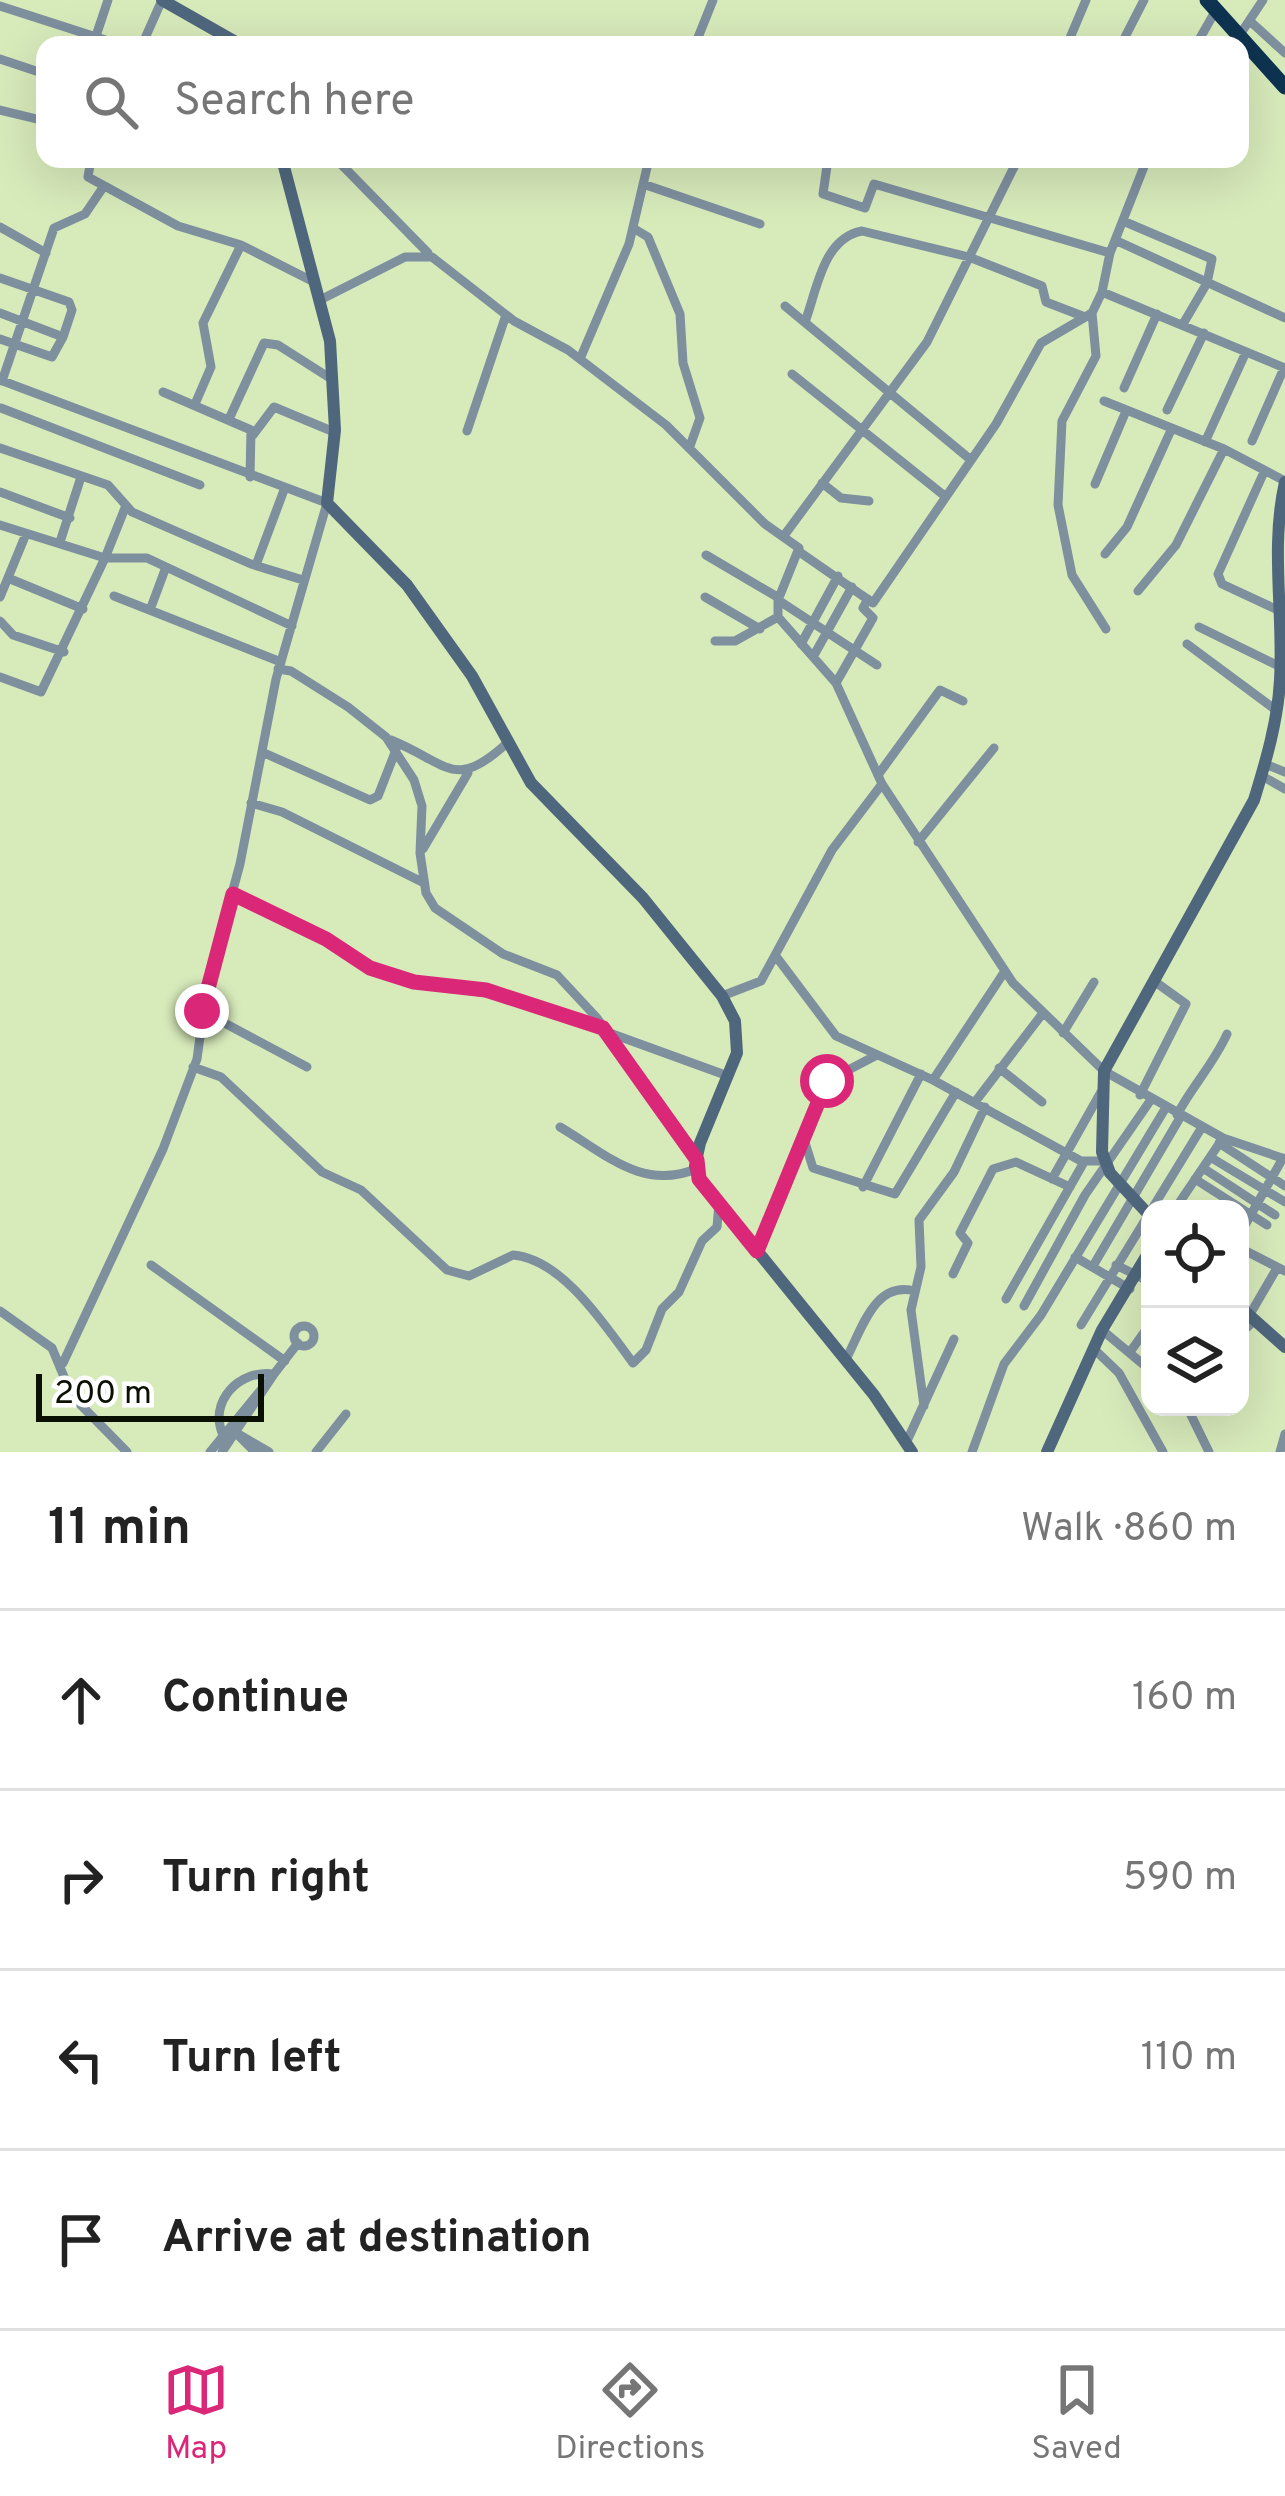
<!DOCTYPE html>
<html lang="en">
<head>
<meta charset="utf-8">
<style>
	body { margin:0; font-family:Overpass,sans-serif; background:#f6f6f6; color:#222 }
	.controls { position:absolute; right:36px; bottom:36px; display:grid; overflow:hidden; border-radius:24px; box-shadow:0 12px 48px #0002 }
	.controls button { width:108px; height:108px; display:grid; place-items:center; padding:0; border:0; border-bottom:3px solid #e0e0e0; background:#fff; color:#222; font:60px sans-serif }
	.scale { position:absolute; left:36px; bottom:30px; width:228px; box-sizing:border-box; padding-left:12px; border:6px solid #0a1002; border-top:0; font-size:33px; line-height:42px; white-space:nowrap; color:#0a1002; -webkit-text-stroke:9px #fff; paint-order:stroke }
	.stop { position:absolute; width:36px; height:36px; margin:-27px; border:9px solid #db2777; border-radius:50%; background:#fff }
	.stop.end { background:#db2777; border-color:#fff; box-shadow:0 3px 12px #0008 }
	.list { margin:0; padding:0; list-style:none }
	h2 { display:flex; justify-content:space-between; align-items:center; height:156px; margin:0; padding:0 48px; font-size:51px }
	h2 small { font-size:39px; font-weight:400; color:#767676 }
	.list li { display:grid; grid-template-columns:78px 1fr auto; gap:36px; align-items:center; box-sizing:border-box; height:180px; padding:0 48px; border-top:3px solid #e0e0e0 }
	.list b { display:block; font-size:45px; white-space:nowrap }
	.list em { font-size:39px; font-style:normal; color:#767676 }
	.icon { flex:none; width:66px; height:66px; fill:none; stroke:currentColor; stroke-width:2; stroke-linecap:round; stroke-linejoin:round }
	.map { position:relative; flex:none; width:1285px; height:1452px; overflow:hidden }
	.search { position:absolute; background:#fff; box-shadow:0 12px 48px #0002; left:36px; right:36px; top:36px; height:132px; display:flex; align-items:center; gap:30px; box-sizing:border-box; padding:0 42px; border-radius:24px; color:#767676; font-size:45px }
	.sheet { height:876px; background:#fff }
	nav { display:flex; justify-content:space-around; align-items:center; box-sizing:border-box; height:168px; border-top:3px solid #e0e0e0; background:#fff; font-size:33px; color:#767676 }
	nav a { display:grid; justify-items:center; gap:6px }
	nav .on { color:#db2777 }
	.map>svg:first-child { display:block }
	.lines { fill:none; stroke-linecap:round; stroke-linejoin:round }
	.street { stroke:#7e8f9e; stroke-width:9 }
	.secondary { stroke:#4f677d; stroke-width:12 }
	.highway { stroke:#0e3350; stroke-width:15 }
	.route { stroke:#db2777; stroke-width:15 }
</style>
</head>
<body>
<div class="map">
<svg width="1285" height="1452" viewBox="0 0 1285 1452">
	<rect width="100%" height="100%" fill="#d7eaba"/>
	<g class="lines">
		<path class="street" d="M0,6L121,45
			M1251,22L1285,53
			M96,36L108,0
			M1239,36L1263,0
			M1125,37L1144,0
			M142,45L162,0
			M695,45L713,0
			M1067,45L1086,0
			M1196,45L1216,10
			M0,59L45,74
			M0,110L45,121
			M91,159L88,177L178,226L241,245L314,282
			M336,159L428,253
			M828,159L823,194L865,208L874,184L1110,253
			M1147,159L1110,253L1102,292L1285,368
			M643,184L760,224
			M1123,221L1212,259L1207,283L1183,324
			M0,227L46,253
			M633,228L648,237L680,314L683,363L700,418L690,446
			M1115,240L1285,318
			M0,278L69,302L72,310L63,337
			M322,299L405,257H432L514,321L568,350L666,425L765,524L799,548L778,600V617L836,683L882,784L1013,983L1104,1071L1223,1138L1175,1209
			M785,306L971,460
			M0,313L63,337L52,357L0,339
			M1092,313L1096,356L1062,421L1058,505L1072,575L1106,629
			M805,322C817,290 823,238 862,231L969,257L1042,286L1046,302L1085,317
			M580,359L629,244L649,159
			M792,374L946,497
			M0,380L327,503L276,679L240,864L207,985L197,1059L163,1149L63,1363
			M2,381L54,228L85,214L104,186
			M1124,388L1157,314
			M163,392L251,430L250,477
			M1104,401L1224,449L1285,481
			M195,404L211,367L203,323L241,245
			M1,408L200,485
			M1167,410L1204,333
			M229,419L264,343L278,345L333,380
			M467,431L506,315
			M253,435L274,407L334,432
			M1252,441L1284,368
			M1205,442L1246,352
			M0,448L108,485L132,512L251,564L303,580
			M1264,472L1218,574L1222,584L1280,611
			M822,483L841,498L869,501
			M1095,484L1126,411
			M0,492L70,518
			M125,508L105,558H147L292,626
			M0,525L105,558L41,692L0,677
			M783,537L927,342L1018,159
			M60,542L81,477
			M801,553L873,603L996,424L1041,343L1092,313L1102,292
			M1105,554L1127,527L1172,428
			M706,555L779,598
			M256,565L284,490
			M8,578L83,609
			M1138,591L1176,545L1224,449
			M114,596L281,662
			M0,597L26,534
			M705,597L760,629
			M778,600L877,665
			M150,610L166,567
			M0,621L13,635L64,652
			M1199,627L1285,669
			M715,641H735L778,617
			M801,644L838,576
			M1187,644L1276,710
			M813,657L852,587
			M278,669L291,671L348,707L386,737L414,780L422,806L420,853L426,893L435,908L503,954L557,975L597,1018L696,1160
			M836,683L873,618L863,608L868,599
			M391,740C449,764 454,791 506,744
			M262,752L370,800L378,796L396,750
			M1265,764L1285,772
			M878,775L940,690L963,701
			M1262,776L1285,789
			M251,803L282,812L424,883
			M918,842L994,748
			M423,849L468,773
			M233,894L326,939L370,968L414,983L508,996L728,1076
			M775,955L836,1036L933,1080L1081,1161H1106
			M722,996L761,981L832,850L882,784
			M202,1011L307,1067
			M1063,1033L1094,982
			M193,1067L221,1077L322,1172L361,1190L447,1270L469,1276L513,1255C563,1259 606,1327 633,1363L646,1350L662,1309L679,1292L702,1241L717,1227L719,1203
			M999,1068L1042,1102
			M933,1080L1005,971
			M1140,1095L1186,1004L1154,981
			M975,1102L1043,1013
			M1177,1115C1192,1086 1213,1065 1227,1034
			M560,1127C606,1154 642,1191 696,1169
			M803,1136L813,1168L895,1194L956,1092
			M1223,1138L1285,1159
			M1219,1143L1285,1186
			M1210,1157L1285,1202
			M1203,1168L1275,1215
			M1052,1179L1101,1092
			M1195,1179L1267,1225
			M863,1187L921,1074
			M1240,1234L1283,1158
			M1240,1248L1285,1271
			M757,1251L827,1081L877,1055
			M1075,1257L1130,1289
			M151,1265L285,1361
			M1116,1265L1150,1282
			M1093,1266L1181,1116
			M953,1274L968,1243L960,1233L993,1169L1016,1162L1070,1187
			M1006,1299L1084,1162
			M1024,1306L1085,1195L1150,1101
			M0,1311L52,1348L72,1396L127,1452
			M1249,1316L1277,1268
			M1081,1325L1202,1127
			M294 1336a10 10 0 1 1 20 0a10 10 0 1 1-20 0Z
			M1102,1330L1150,1370
			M1240,1334L1254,1321
			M1094,1349L1119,1373L1163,1452
			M1130,1352L1150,1324
			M845,1361C862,1330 874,1280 915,1291
			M924,1406L911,1310L921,1267L919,1220L954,1172L985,1107
			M1187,1407L1209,1452
			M233,1431L269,1452
			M236,1433L255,1452
			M223,1435C208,1402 239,1369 274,1374L298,1343
			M906,1443L954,1339
			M210,1452L274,1374L222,1452
			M316,1452L346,1414
			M972,1452L1004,1364L1041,1315L1165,1109
			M1280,1452L1285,1434"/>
		<path class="secondary" d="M162,0L241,45
			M282,159L330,341L335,430L327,503L407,585L472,676L531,783L643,898L722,996L735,1021L737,1053L700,1143L695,1166L699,1179L874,1395L912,1452
			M1150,1216L1110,1173L1102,1152L1104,1071L1254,800C1266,761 1278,720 1280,680C1284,614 1270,548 1285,482
			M1240,1307L1285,1347
			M1047,1452L1102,1330L1150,1250"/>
		<path class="highway" d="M1207,0L1285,87"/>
	</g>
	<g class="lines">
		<path class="route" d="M202,1011L233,894L326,939L370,968L414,982L486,990L603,1028L697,1160L699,1179L757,1251L827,1081"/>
	</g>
</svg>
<div class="controls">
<button><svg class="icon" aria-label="locate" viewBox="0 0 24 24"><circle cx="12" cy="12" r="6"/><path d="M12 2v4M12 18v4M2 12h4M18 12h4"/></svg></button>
<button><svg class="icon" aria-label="layers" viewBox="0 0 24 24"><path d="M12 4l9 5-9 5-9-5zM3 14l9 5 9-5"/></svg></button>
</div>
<div class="scale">200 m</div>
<div class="stop" style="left:827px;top:1081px"></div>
<div class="stop end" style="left:202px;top:1011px"></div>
<div class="search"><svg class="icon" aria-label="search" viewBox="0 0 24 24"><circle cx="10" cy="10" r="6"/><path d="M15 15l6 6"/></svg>Search here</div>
</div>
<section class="sheet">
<h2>11 min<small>Walk · 860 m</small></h2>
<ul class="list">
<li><svg class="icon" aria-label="ahead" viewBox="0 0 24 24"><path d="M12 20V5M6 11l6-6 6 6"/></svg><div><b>Continue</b></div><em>160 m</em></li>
<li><svg class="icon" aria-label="right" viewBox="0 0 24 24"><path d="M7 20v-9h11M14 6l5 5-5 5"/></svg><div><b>Turn right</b></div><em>590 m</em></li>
<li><svg class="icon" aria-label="left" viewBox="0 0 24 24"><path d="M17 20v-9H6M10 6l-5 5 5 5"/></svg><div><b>Turn left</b></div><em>110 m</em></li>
<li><svg class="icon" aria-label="arrive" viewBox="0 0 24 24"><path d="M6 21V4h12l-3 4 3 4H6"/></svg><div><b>Arrive at destination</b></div></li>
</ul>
</section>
<nav>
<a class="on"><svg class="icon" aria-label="map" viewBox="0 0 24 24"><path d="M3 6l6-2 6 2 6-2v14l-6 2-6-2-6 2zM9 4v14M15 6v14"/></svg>Map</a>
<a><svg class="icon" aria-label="directions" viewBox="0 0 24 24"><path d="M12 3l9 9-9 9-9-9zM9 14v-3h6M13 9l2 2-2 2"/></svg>Directions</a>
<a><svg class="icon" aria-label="saved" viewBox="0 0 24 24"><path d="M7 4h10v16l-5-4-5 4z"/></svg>Saved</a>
</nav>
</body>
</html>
